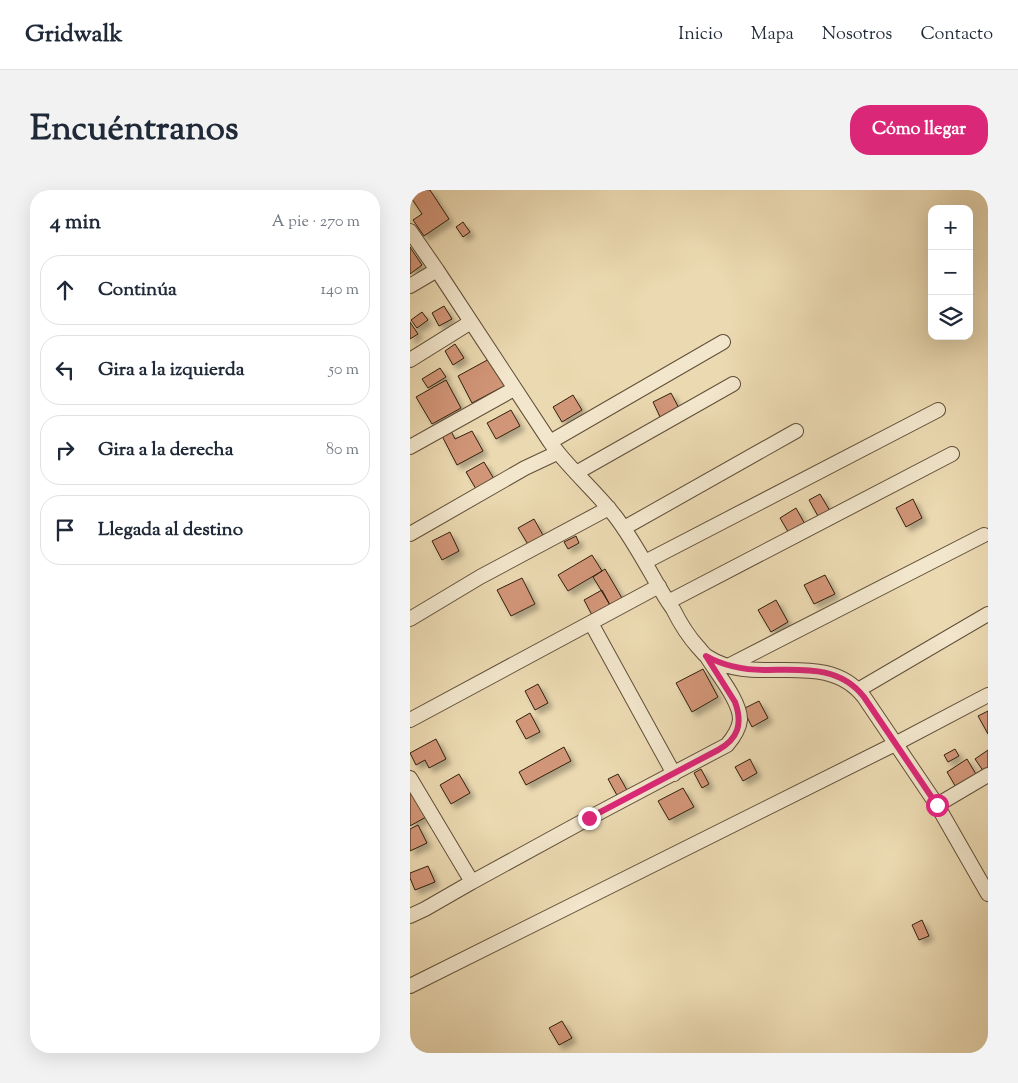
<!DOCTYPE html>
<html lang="es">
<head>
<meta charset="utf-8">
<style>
	body { margin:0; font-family:"Sorts Mill Goudy",serif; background:#f2f2f3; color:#1f2937 }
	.controls { position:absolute; right:15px; top:15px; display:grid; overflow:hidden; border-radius:10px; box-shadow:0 5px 20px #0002 }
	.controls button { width:45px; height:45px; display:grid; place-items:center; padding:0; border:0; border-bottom:1px solid #e0e1e3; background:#fff; color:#1f2937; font:25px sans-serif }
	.stop { position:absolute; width:15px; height:15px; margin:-11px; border:4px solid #db2777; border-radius:50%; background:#fff }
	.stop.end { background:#db2777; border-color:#fff; box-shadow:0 1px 5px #0008 }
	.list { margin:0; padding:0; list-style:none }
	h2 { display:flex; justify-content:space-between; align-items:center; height:65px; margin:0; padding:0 20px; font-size:21px }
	h2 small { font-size:16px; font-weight:400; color:#747a83 }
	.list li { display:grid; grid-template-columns:32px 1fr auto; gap:15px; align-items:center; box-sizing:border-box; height:70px; margin:0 10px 10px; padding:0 10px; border:1px solid #e0e1e3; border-radius:20px }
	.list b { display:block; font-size:19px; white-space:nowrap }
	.list em { font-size:16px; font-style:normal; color:#747a83 }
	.icon { flex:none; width:28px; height:28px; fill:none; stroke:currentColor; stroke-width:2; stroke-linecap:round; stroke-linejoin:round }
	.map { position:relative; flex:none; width:578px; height:863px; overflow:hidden; border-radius:20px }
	header { display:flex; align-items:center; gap:30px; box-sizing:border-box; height:70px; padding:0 25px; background:#fff; border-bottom:1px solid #e0e1e3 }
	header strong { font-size:24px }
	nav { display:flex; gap:28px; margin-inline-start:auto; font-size:18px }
	.intro { display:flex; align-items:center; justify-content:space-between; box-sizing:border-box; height:120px; padding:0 30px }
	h1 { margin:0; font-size:35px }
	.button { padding:12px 22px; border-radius:20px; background:#db2777; color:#fff; font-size:18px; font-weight:700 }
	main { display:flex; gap:30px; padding:0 30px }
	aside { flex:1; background:#fff; border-radius:20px; box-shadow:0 5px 20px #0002 }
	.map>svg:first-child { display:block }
	.building { fill:#d19577; stroke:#31200e; filter:url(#shadow) }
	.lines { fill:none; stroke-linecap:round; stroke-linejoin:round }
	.street-casing { stroke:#604e37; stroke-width:16 }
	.street { stroke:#f2e6cc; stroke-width:14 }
	.route { stroke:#db2777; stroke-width:6 }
</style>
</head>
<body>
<header>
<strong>Gridwalk</strong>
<nav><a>Inicio</a><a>Mapa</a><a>Nosotros</a><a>Contacto</a></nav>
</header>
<div class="intro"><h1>Encuéntranos</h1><a class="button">Cómo llegar</a></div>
<main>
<aside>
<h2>4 min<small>A pie · 270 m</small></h2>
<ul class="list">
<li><svg class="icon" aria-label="ahead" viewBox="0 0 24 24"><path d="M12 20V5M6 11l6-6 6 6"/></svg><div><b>Continúa</b></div><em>140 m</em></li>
<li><svg class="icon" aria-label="left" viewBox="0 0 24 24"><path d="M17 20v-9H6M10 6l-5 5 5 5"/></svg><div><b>Gira a la izquierda</b></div><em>50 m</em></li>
<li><svg class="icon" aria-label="right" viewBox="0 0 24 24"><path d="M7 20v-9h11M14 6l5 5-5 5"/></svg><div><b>Gira a la derecha</b></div><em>80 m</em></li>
<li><svg class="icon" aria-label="arrive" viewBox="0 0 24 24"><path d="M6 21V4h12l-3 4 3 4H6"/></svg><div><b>Llegada al destino</b></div></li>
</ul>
</aside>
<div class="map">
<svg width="578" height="863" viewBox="0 0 578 863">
	<defs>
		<filter id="shadow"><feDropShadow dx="4.5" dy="4.5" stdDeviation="2.5" flood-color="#0004"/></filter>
	</defs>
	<rect width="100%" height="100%" fill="#ebd9b1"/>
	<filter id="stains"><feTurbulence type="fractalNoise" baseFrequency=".004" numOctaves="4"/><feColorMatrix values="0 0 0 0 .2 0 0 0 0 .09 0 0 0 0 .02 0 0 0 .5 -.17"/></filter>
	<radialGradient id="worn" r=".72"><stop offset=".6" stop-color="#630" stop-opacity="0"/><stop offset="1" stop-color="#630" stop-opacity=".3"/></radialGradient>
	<path class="building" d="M3,0H20L39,29L14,46L3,30L12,24L0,6V2Z
		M53,32L60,42L53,47L46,37Z
		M0,57L12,75L0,84Z
		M34,116L42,129L29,136L22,123Z
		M12,122L18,130L7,138L1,130Z
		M0,132L8,144L0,149Z
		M45,154L54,168L43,175L35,161Z
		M81,168L96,195L62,213L48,186Z
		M30,178L36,187L18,198L12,189Z
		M36,190L51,218L22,234L6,207Z
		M261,203L271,222L252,231L243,212Z
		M163,205L172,220L152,232L143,217Z
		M101,220L110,236L86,249L77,233Z
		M41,241L45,249L62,241L73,261L47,275L32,246Z
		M74,272L84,289L66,299L56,282Z
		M410,304L420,321L409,328L399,310Z
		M503,309L512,328L496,337L486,318Z
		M386,318L396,336L380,345L370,328Z
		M124,329L134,347L119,356L108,338Z
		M40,342L49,361L32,370L22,351Z
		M166,346L169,353L158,359L154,352Z
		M182,365L192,381L158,401L148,385Z
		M195,379L212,408L200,415L183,387Z
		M415,385L425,404L404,414L394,395Z
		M112,388L125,414L101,426L87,400Z
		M192,400L200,415L182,425L174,410Z
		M366,410L378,432L361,442L348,420Z
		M293,479L308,507L282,522L266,493Z
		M128,494L138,513L125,520L115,501Z
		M349,511L358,528L342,537L333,519Z
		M578,521V544L568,526Z
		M120,523L130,542L116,549L106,531Z
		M26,549L36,569L19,578L15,570L6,575L0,563Z
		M154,557L161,571L116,595L109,582Z
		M545,559L549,566L538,572L534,565Z
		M578,560V580L574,582L565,569Z
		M340,569L347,583L333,591L325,577Z
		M557,569L567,586L547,599L537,582Z
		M291,579L299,594L292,598L284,583Z
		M49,584L60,603L41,614L30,595Z
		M208,584L218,602L208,607L198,589Z
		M273,598L284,617L259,630L248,611Z
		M2,603L16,627L0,636V604Z
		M8,635L17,653L0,661V639Z
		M18,676L25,692L5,700L0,688V683Z
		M512,730L519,746L509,750L502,735Z
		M152,831L162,848L149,855L139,838Z"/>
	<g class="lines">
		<defs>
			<path id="street" d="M0,41L27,80L140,252C159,279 185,300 205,326C222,348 235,373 249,397C253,404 258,412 263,419C270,433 277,445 288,457C291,460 294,465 298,467C345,498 415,457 454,507L527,615L578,704
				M0,96L27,80
				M0,170L61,132
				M140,252L313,152
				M0,257L104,199
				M166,283L323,194
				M214,338L386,241
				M0,344L115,278L147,263
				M235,372L528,220
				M258,412L542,264
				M0,429L70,387L199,318
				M181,433L264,584
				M318,476L574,345
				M448,500L578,424
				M0,530L249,396
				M0,588L62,692L179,628L317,555C323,548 329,539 330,530C331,512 306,482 297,467
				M527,615L578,585
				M0,726L15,719L62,692
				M0,796L485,554L578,505"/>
		</defs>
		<use href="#street" class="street-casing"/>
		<use href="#street" class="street"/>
	</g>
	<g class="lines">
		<path class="route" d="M179,628L308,560C328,549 333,534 325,512L296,466C314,476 335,480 355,480C392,480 429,475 454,507L527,615"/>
	</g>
	<rect width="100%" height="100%" filter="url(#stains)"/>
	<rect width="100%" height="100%" fill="url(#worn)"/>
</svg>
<div class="controls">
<button>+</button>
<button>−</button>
<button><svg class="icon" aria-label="layers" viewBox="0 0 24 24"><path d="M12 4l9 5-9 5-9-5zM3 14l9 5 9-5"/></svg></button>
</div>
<div class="stop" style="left:527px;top:615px"></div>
<div class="stop end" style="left:179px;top:628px"></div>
</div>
</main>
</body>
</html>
